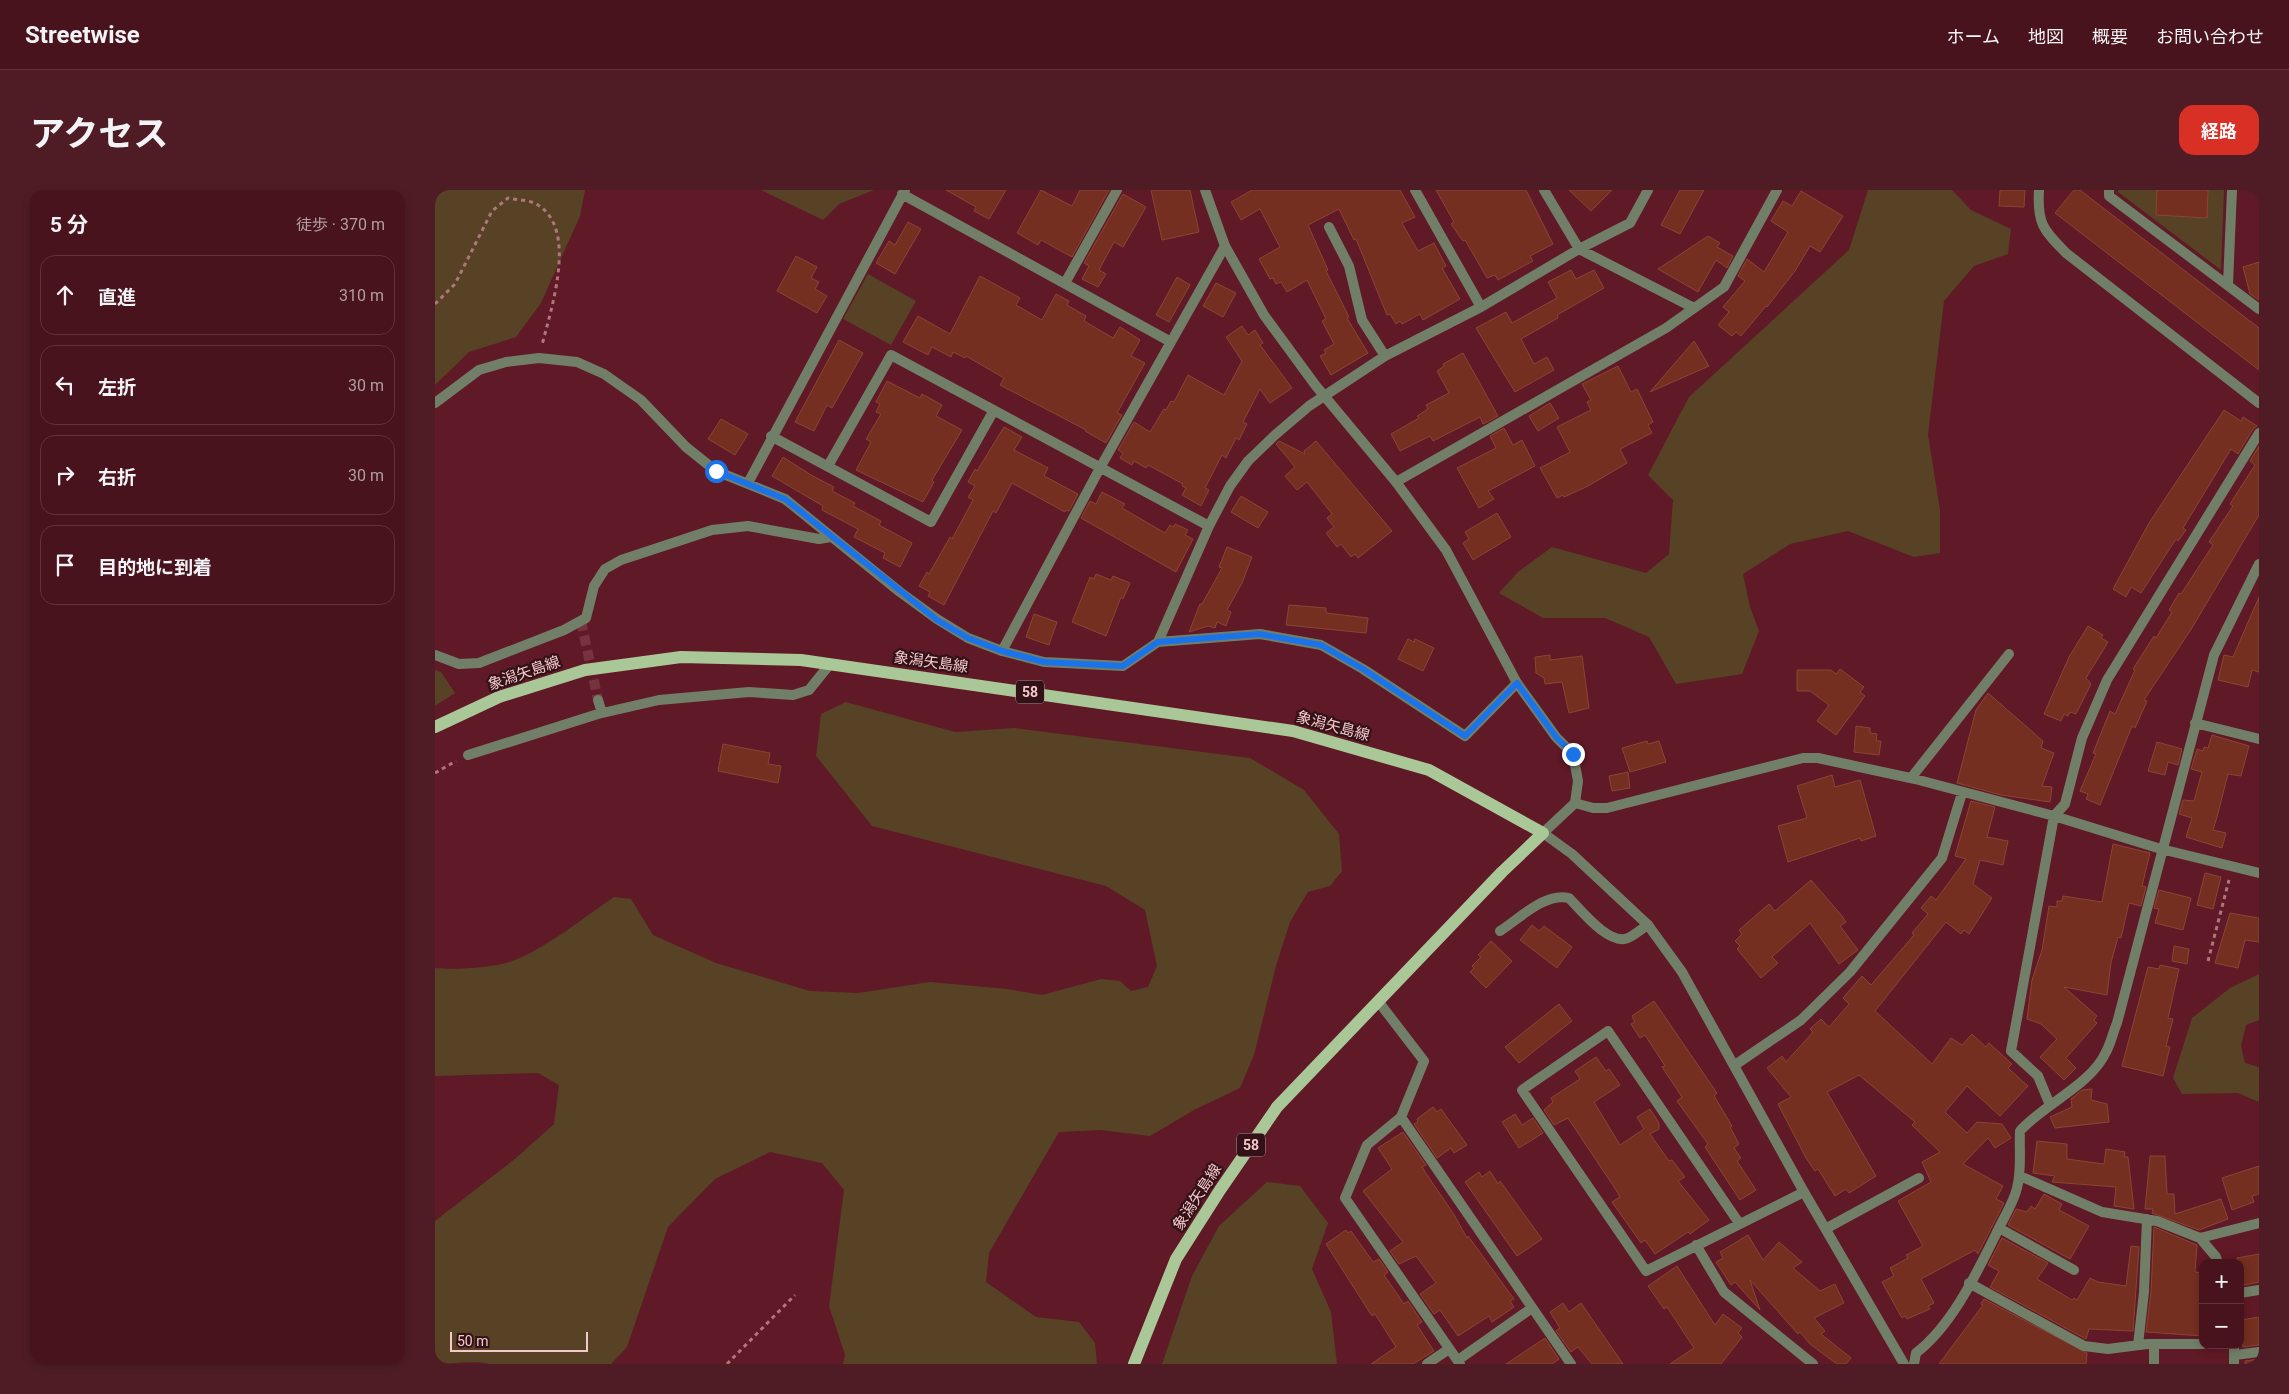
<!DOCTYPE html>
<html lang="ja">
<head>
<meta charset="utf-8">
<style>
	body { margin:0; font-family:Roboto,"Noto Sans JP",sans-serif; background:#4f1c25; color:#f1f3f6 }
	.controls { position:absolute; right:15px; bottom:15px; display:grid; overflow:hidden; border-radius:10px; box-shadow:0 2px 8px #0003 }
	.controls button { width:45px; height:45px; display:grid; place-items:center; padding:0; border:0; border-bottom:1px solid #60323b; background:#48131c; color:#f1f3f6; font:25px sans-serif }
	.scale { position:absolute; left:15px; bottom:12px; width:138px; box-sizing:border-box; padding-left:5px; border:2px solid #f5c8cb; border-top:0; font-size:14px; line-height:18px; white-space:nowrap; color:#f5c8cb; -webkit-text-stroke:4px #321216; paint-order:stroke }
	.stop { position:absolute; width:15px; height:15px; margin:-11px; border:4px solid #1a73e8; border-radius:50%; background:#fff }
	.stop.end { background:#1a73e8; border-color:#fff; box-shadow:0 1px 5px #0008 }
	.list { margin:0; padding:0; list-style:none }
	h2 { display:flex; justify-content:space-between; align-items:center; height:65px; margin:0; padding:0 20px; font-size:21px }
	h2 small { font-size:16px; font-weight:400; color:#b19ea3 }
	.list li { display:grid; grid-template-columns:32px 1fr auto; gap:15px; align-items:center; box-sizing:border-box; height:80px; margin:0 10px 10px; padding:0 10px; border:1px solid #60323b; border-radius:15px }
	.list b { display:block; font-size:19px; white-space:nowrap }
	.list em { font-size:16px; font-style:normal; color:#b19ea3 }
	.icon { flex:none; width:28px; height:28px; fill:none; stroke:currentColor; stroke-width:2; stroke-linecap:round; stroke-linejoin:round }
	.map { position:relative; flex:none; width:1824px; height:1174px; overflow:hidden; border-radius:15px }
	header { display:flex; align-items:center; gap:30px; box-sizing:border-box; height:70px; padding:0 25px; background:#48131c; border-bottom:1px solid #60323b }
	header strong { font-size:24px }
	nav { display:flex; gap:28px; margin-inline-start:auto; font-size:18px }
	.intro { display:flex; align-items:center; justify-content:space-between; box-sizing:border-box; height:120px; padding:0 30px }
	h1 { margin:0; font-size:35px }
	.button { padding:12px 22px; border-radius:15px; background:#d93025; color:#fff; font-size:18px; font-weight:700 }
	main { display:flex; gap:30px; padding:0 30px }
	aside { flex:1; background:#48131c; border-radius:15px; box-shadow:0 2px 8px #0003 }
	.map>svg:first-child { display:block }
	.green { fill:#574225 }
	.building { fill:#752f20; stroke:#8c4434 }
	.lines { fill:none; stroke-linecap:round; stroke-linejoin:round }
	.minor-tunnel { stroke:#76333f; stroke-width:10; stroke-dasharray:10 5; stroke-linecap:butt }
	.path { stroke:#af767e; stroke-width:3; stroke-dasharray:4 4; stroke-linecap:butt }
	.minor { stroke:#717f68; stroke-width:10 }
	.tertiary { stroke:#717f68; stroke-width:10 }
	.primary { stroke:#aac797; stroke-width:12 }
	.route { stroke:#1a73e8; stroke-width:6 }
	.labels { text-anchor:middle; stroke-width:4.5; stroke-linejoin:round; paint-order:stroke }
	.shield { fill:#321216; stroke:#ba9195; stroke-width:1 }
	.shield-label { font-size:14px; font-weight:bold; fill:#f5c8cb }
	.street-label { font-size:15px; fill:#f5c8cb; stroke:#321216 }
</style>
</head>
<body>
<header>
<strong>Streetwise</strong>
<nav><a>ホーム</a><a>地図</a><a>概要</a><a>お問い合わせ</a></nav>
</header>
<div class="intro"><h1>アクセス</h1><a class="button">経路</a></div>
<main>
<aside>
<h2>5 分<small>徒歩 · 370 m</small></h2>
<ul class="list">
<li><svg class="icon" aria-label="ahead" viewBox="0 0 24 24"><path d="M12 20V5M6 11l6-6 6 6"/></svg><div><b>直進</b></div><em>310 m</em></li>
<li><svg class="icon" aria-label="left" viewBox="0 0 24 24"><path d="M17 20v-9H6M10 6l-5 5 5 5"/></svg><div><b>左折</b></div><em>30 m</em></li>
<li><svg class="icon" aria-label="right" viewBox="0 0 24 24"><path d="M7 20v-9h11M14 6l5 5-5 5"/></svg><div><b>右折</b></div><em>30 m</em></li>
<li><svg class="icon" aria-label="arrive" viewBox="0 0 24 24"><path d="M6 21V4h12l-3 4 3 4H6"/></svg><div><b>目的地に到着</b></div></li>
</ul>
</aside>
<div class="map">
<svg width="1824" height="1174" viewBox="0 0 1824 1174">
	<rect width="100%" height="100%" fill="#601926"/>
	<path class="green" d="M0,0H150L145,26L106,113L81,147L34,162L0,195Z
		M326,0H439L404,14L388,30Z
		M1433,0H1517L1536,20L1576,39L1573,64L1539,76L1509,111L1493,245L1505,320V363L1479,367L1413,341L1355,354L1308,384L1315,417L1324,441L1307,484L1241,494L1214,447L1170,428H1108L1064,403L1083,382L1117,357L1211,383L1234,364L1238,310L1213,285L1254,207L1414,60Z
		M1683,0H1789L1786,80L1683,2Z
		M433,84L481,111L456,155L408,129Z
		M0,480L6,482L20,503L0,516Z
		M411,512L520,542L579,538L815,568L869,600L904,644L907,681L895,696L873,702L855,732L841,776L819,865L805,898L759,920L715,946L665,940L624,942L554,1063L551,1092L601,1127L644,1132L660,1153L662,1174H408L410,1165L394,1116L409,1000L387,973L335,962L280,989L233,1037L192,1157L176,1174H54C44,1170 14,1174 0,1174V1031L81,968L119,934L124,895L103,883L0,886V778C20,780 58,778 77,771C107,761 151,726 179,707L196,709L218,745L281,773L375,801L423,803L495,792L572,799L607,805L666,789L685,791L696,801L713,797L722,776L710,720L671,696L437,636L381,566L386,524Z
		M1824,784V830L1811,835L1806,856L1810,873L1824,877V912L1803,903L1747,904L1738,888L1757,828L1795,798Z
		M832,992L865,996L893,1033L877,1079L896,1122L902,1174H727L757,1086L784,1036Z"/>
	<path class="building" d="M511,0H571L554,29L539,21L541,17Z
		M606,0L637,16L645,0H674L637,67L606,50L603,55L582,43Z
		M716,0H755L764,42L727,50Z
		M817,0H965L980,27L967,33L983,61L999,53L1011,76L1007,78L1025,109L988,130L985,124L967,134L965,131L961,134L955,124L952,125L921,49L919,50L904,19L873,35L893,80L891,81L914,127L912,128L933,163L896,185L885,166L891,163L889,160L899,154L887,131L891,129L872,90L852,102L846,92L841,94L838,88L835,89L824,69L845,57L825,19L806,30L796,12Z
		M1001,0H1091L1118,54L1095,66L1098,71L1063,90L1060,85L1052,88L1030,50L1028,51L1016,34L1019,32Z
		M1134,0H1177L1156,21Z
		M1245,0H1269L1245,44L1226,35Z
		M1565,0H1590L1589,17L1564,16Z
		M1639,0H1645L1824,138V180L1620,23Z
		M1722,0H1773L1772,28L1721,25Z
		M1366,1L1408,26L1385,62L1375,56L1360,81L1332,117L1331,116L1306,146L1301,142L1297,146L1283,135L1294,122L1288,117L1310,91L1303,86L1312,69L1329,82L1353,42L1336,31L1348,11L1357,16Z
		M688,4L711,17L688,57L679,52L664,80L671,84L663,97L647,89L654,76L649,73Z
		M473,32L486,39L460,84L441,73L454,51L460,55Z
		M1273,46L1285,53L1282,57L1298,66L1292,78L1281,70L1263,102L1223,79Z
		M361,66L382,77L376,88L384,92L380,99L392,106L382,123L342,101Z
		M1824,72V110L1815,104L1808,77Z
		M1136,80L1141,89L1159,80L1169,98L1122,125L1123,128L1086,149L1099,174L1112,167L1119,180L1080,202L1041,138L1071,122L1077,133L1122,108L1113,92Z
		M545,86L585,108L581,115L607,130L621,104L634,111L632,115L651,126L649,131L678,148L685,137L705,150L696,166L710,173L682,223L687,225L671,253L650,241L651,240L565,195L569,188L531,166L530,168L518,162L516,167L497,157L493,165L468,152L483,126L515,144Z
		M742,87L755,95L734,132L721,125Z
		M781,93L801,103L788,127L768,116Z
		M807,136L813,145L820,140L828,153L825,155L857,198L835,213L825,199L808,232L812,234L804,250L801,248L791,268L787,265L770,298L774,300L766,316L747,305L751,298L747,296L748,294L713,275L711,278L699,271L697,275L685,268L688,263L683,260L699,232L715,242L729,219L731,220L736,211L739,212L753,185L789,205L807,171L791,147Z
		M404,150L428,163L397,218L392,215L379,241L360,232Z
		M1259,151L1274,176L1215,202Z
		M1028,163L1063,226L1048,234L1045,227L998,251L995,246L965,261L956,244L984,228L982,226L993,219L991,215L1014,203L1002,181L1009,176L1008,174Z
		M1183,176L1196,202L1202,199L1218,232L1213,235L1217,243L1185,259L1192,273L1153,296L1129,307L1128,305L1122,308L1105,278L1135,262L1122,237L1156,220L1152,212L1156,210L1147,194Z
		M452,191L485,208L487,204L507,215L501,226L527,240L497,290L499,292L488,312L421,280L436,252L431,249L446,224L441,222L445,214L441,212Z
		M1115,213L1124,228L1103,241L1094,226Z
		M1789,220L1806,231L1808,227L1822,236L1818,239L1803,264L1796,259L1748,338L1751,340L1743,351L1741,349L1706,403L1696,397L1691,407L1678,399L1714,333Z
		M286,229L313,244L300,265L273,249Z
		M569,237L587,247L579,260L613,278L609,286L643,304L634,321L631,320L630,322L577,293L561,323L558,321L509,415L493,406L495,402L484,396L492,382L494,384L515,347L517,349L538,310L533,307L540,296L533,292L540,279L542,281Z
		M1069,238L1078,255L1087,250L1100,276L1053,301L1059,309L1044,318L1022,278L1061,258L1055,246Z
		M844,251L870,264L869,261L881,251L957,341L923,368L920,364L916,367L906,354L902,357L891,343L899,337L892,328L897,324L872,292L862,300L850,286L860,277L841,254Z
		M1824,256V325L1755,441L1709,510L1712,511L1700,538L1697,536L1665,615L1651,609L1653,604L1645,601L1661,564L1658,563L1675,521L1680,524L1700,480L1698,479L1719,446L1721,448L1737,422L1734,420L1744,403L1746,404L1778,355L1774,352L1798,316L1795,314L1820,275L1815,271Z
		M348,267L376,285L399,297L397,301L420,313L418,316L446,331L444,335L477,353L465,377L448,368L450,363L419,347L423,339L387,320L388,316L337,286Z
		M667,302L690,314L687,318L730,343L735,335L739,337L740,334L753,340L750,345L758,349L741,382L646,328L655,311L661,314Z
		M806,306L833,322L823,338L796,322Z
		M1062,323L1076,347L1038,370L1028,353L1034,349L1030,342Z
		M792,357L817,367L807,393L792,420L796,422L791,436L782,432L780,438L773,436L754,442L765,414H767L787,378L784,377Z
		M661,384L676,390L678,386L695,393L688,409L686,407L671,446L637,432L655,387L659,389Z
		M1824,407V482L1817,480L1813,497L1783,490L1789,465L1798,467Z
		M854,415L891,418V423L933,428L931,443L851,435Z
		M599,424L622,432L614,455L591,447Z
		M1653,436L1668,445L1666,448L1673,452L1651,488L1656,494L1641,524L1635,522L1633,526L1629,524L1626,531L1609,524L1634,467Z
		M973,449L979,452L980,449L999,458L988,481L963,469Z
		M1115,465V470L1147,466L1154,518L1134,523L1127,492L1110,494L1109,488L1101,483L1100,467Z
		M1405,479L1429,497L1425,502L1430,506L1401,545L1382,531L1394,515L1375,501H1362V480H1396L1401,484Z
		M1553,503L1608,551L1606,558L1619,563L1607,596L1617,597L1615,612L1566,605L1522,593L1541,520Z
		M1421,536L1435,538V543L1442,544L1441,551H1446L1444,565L1419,562Z
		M1777,545L1814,556L1806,586L1793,584L1782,627L1778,640L1791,643L1787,658L1751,647L1757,628L1744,624L1748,610L1759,611L1767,582L1756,579L1762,559L1768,561L1769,557L1773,558Z
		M1212,551L1213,554L1224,551L1231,572L1195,582L1187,558Z
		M1722,552L1747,559L1743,575L1733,572L1730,585L1713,581Z
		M288,554L335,563L333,574L346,576L343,593L283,581Z
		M1193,582L1195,598L1177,601L1174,586Z
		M1397,585L1400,597L1425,590L1441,646L1426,651L1425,648L1353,672L1343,636L1372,628L1362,596Z
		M1536,611L1560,617L1552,647L1573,651L1568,675L1545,670L1538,694L1557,708L1534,744L1529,740L1526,744L1511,732L1440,821L1497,874L1516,848L1527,855L1537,844L1551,857L1554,853L1577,874L1573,878L1593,896L1565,926L1532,896L1510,922L1532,943L1542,932L1567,934L1576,948L1560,958L1553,948L1528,974L1568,996L1561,1009L1569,1013L1543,1064L1540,1060L1486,1089L1499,1113L1493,1116L1495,1119L1472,1129L1470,1126L1467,1128L1447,1092L1459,1086L1455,1078L1473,1068L1471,1065L1488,1056L1463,1011L1496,992L1487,972L1505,962L1477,935L1480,932L1424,885L1392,902L1441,986L1414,1003L1411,999L1400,1006L1383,979L1380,981L1371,968L1343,914L1356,907L1332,878L1347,866L1351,872L1378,842L1375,839L1386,829L1394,837L1414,814L1408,808L1427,786L1436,795L1479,745L1477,743L1493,724L1486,718L1496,706L1501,710L1531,669L1520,666Z
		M1678,654L1715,663L1707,696L1711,697L1706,716L1694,713L1686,748L1683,747L1676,773L1672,805L1629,797L1662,826L1659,830L1662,833L1631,868L1641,878L1629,890L1605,867L1622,849L1606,834L1592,829L1597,790L1607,760L1614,716L1622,717V711H1627L1628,706L1667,712Z
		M1770,683L1786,687L1778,719L1762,715Z
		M1376,690L1407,726L1411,732L1405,736L1423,760L1404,774L1375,733L1337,767L1343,773L1326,788L1302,759L1305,756L1300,751L1307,744L1304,740L1334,714L1340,721Z
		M1724,700L1756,708L1748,740L1720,733L1724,719L1719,718Z
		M1795,723L1824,728V752L1810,750L1803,778L1780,773Z
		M1097,735L1104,741L1109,736L1137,757L1122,778L1085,750Z
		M1056,751L1077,771L1051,798L1035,782L1039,778L1037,776L1046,767L1043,765Z
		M1739,756L1754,759L1752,774L1737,771Z
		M1725,775L1744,779L1733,828L1738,829L1731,856L1735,857L1728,886L1687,876L1713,777L1724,779Z
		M1219,811L1282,903L1279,906L1297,936L1295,937L1304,954L1299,958L1306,968L1302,971L1321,1000L1305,1010L1270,957L1273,954L1242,911L1247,907L1227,877L1230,876L1210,845L1205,848L1196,834L1200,832L1197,826Z
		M1124,814L1137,831L1084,873L1070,857Z
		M1161,867L1171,881L1174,879L1185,895L1159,912L1185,955L1209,939L1202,927L1215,919L1224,933V939L1215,944L1234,971L1237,970L1250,987L1243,991L1274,1030L1255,1044L1253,1042L1220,1064L1210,1050L1206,1053L1177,1012L1185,1007L1183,1003L1133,928L1119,935L1109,920L1118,912L1116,908L1145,889L1140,881Z
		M1657,899L1656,910L1672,914L1674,932L1620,938L1615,927L1637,917L1636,909L1647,900Z
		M998,917L1002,922L1006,919L1032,955L1019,963L1016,958L1002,968L979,934L983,932L982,929Z
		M1080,924L1087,935L1098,928L1108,943L1084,958L1067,932Z
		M968,942L991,975L987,977L990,982L1018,1023L1032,1048L1033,1046L1079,1109L1075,1111L1079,1117L1057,1132L1054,1126L1023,1146L1005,1120L999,1124L985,1104L1001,1093L981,1066L964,1074L955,1061L968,1052L928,1001L957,979L943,958Z
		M1602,951L1632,954V969L1669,974L1671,959L1690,962L1689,967H1693L1699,1019L1679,1016L1681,997L1617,992L1620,986L1598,983Z
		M1715,966H1730L1732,1004H1739L1740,1024L1786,1009L1793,1029L1764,1040L1717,1023L1718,1019H1710Z
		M1824,976V1004L1817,1006L1819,1012L1797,1020L1787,988Z
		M1055,981L1063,994L1065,991L1107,1049L1082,1066L1030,992L1044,982L1047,987Z
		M1609,1004L1627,1014L1624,1020L1654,1036L1635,1069L1573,1035L1581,1019L1592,1022L1596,1016L1600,1019Z
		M1719,1037L1762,1055L1760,1082L1768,1083V1146L1711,1142L1716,1102Z
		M911,1040L913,1043L916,1041L938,1072L944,1069L953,1082L949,1085L969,1114L973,1111L987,1132L982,1135L999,1161L978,1174H936L961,1157L940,1124L937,1126L891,1054Z
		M1313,1045L1328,1070L1344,1052L1367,1072L1358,1078L1385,1101L1400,1094L1409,1113L1379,1128L1390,1141L1386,1144L1416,1168L1411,1174H1402L1375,1154L1365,1142L1363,1144L1315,1090L1325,1120L1300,1092L1296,1095L1281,1072L1288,1068L1285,1062Z
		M1567,1048L1613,1073L1602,1089L1637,1110L1639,1108L1642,1110L1655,1088L1663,1092L1691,1096L1696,1056L1704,1057L1698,1141L1654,1139L1651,1149L1555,1097L1564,1081L1553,1075Z
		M1824,1064V1092L1805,1096V1073H1803L1802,1068Z
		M1242,1076L1280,1135L1288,1124L1307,1138L1303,1143L1307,1147L1286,1174H1235L1259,1158L1232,1117L1229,1119L1213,1096Z
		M1549,1109L1652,1163L1651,1174H1504L1548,1115L1546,1114Z
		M1128,1113L1134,1122L1146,1113L1188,1174H1157L1143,1157L1136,1162L1121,1141L1125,1138L1115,1122Z
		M1824,1127V1155L1808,1157L1805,1142L1809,1141L1807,1130Z
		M1110,1148L1124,1169L1117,1174H1071Z
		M1824,1169V1174H1810V1171Z"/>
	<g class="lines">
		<path class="minor-tunnel" d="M146,431L163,510"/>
		<path class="path" d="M0,114L20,94L57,21L73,8C82,10 96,10 103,15C143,40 116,119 107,155
			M0,583L21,571
			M1773,771L1794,690
			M292,1174L360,1105"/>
		<path class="minor" d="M980,0L1046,117
			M1109,0L1144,59L1259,118
			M1604,0C1602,33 1608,40 1631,63L1824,213
			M1674,0V6L1824,119
			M467,4L736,152
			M894,37L914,76L927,130L950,166
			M630,93L682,0
			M1793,94L1797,0
			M0,213L44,180L71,172L104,168L142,172L169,184L206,210L251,257L281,281L350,309L465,402L502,429L533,448L567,461L609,472L688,476L723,452L774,336L795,296L813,271L840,245L874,216L950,166L1046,117L1144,59L1195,33L1213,0
			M336,246L496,332L559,220
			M393,276L456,165L774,336
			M961,292L1231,138L1289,97L1342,0
			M313,293L470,0
			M723,452L825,444L886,455L928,479L1030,546L1082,493
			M567,461L665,278L790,56
			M0,465L24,474L44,473L129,440L151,428L159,396L170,379L186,370L277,340L313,336L384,349L396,347
			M163,510L167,523
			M1760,533L1824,549
			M33,565L163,524L224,510L314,502L358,505L374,500L395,474
			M1476,588L1574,464
			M1140,613L1158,618H1172L1368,568H1383L1480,589L1619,626L1726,659L1824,683
			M1065,741C1084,729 1110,702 1134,708C1146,720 1174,756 1193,748C1200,745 1206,739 1213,735
			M943,811L989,871L966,927
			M1300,875L1366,830L1415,782L1507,668L1527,603
			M1615,915L1603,886L1576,861L1619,626L1630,614L1647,548L1672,490L1824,243
			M1585,986L1667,1022L1722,1031L1765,1048L1824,1033
			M1304,1033L1173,841L1087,900L1211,1081L1369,1002
			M1392,1038L1484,988
			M1564,1038L1639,1080
			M1765,1048L1781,1067L1783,1073
			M1261,1055L1289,1102L1378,1174
			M1534,1093L1649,1156L1673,1159L1712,1154H1768
			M1805,1103L1824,1100
			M1703,1155L1709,1102L1712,1029
			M1799,1155V1174
			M1800,1165L1824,1162
			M1023,1170L1097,1118
			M992,1174L1014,1159
			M1025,1174L910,1008L932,955L966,927L1136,1174
			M1479,1174L1481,1163C1519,1134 1544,1078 1565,1036C1571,1024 1579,1011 1582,998C1587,979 1584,959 1585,941C1609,914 1656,895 1671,862C1676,853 1678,842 1682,833L1779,465L1824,374
			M1719,1174V1154"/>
		<path class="tertiary" d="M770,0L790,56L829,125L881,196L961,292L1011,360L1082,493L1121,547L1138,564L1143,591L1140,613L1108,643L1137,664L1213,735L1247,782L1369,1002L1469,1174"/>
		<path class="primary" d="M0,537L64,507L150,480L246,467L366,470L858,541L994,580L1108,643L1067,682L842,917L785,1000L741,1069L699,1174"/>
	</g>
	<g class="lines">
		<path class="route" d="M281,281L350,309L502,430L533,448L567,461L609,472L688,476L723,452L824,444L886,455L928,479L1030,546L1082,493L1121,547L1138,564"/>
	</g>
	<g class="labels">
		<g class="shield">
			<rect x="581" y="490.5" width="28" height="23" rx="4"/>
			<rect x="802" y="943.5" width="28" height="23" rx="4"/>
		</g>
		<g class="shield-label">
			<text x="595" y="507">58</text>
			<text x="816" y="960">58</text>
		</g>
		<g class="street-label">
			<text transform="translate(496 472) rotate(8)" y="5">象潟矢島線</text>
			<text transform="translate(89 483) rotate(-19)" y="5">象潟矢島線</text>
			<text transform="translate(898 536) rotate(15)" y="5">象潟矢島線</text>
			<text transform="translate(762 1007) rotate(-57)" y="5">象潟矢島線</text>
		</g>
	</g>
</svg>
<div class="controls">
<button>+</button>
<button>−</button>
</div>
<div class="scale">50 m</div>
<div class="stop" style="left:281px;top:281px"></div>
<div class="stop end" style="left:1138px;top:564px"></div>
</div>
</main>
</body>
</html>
